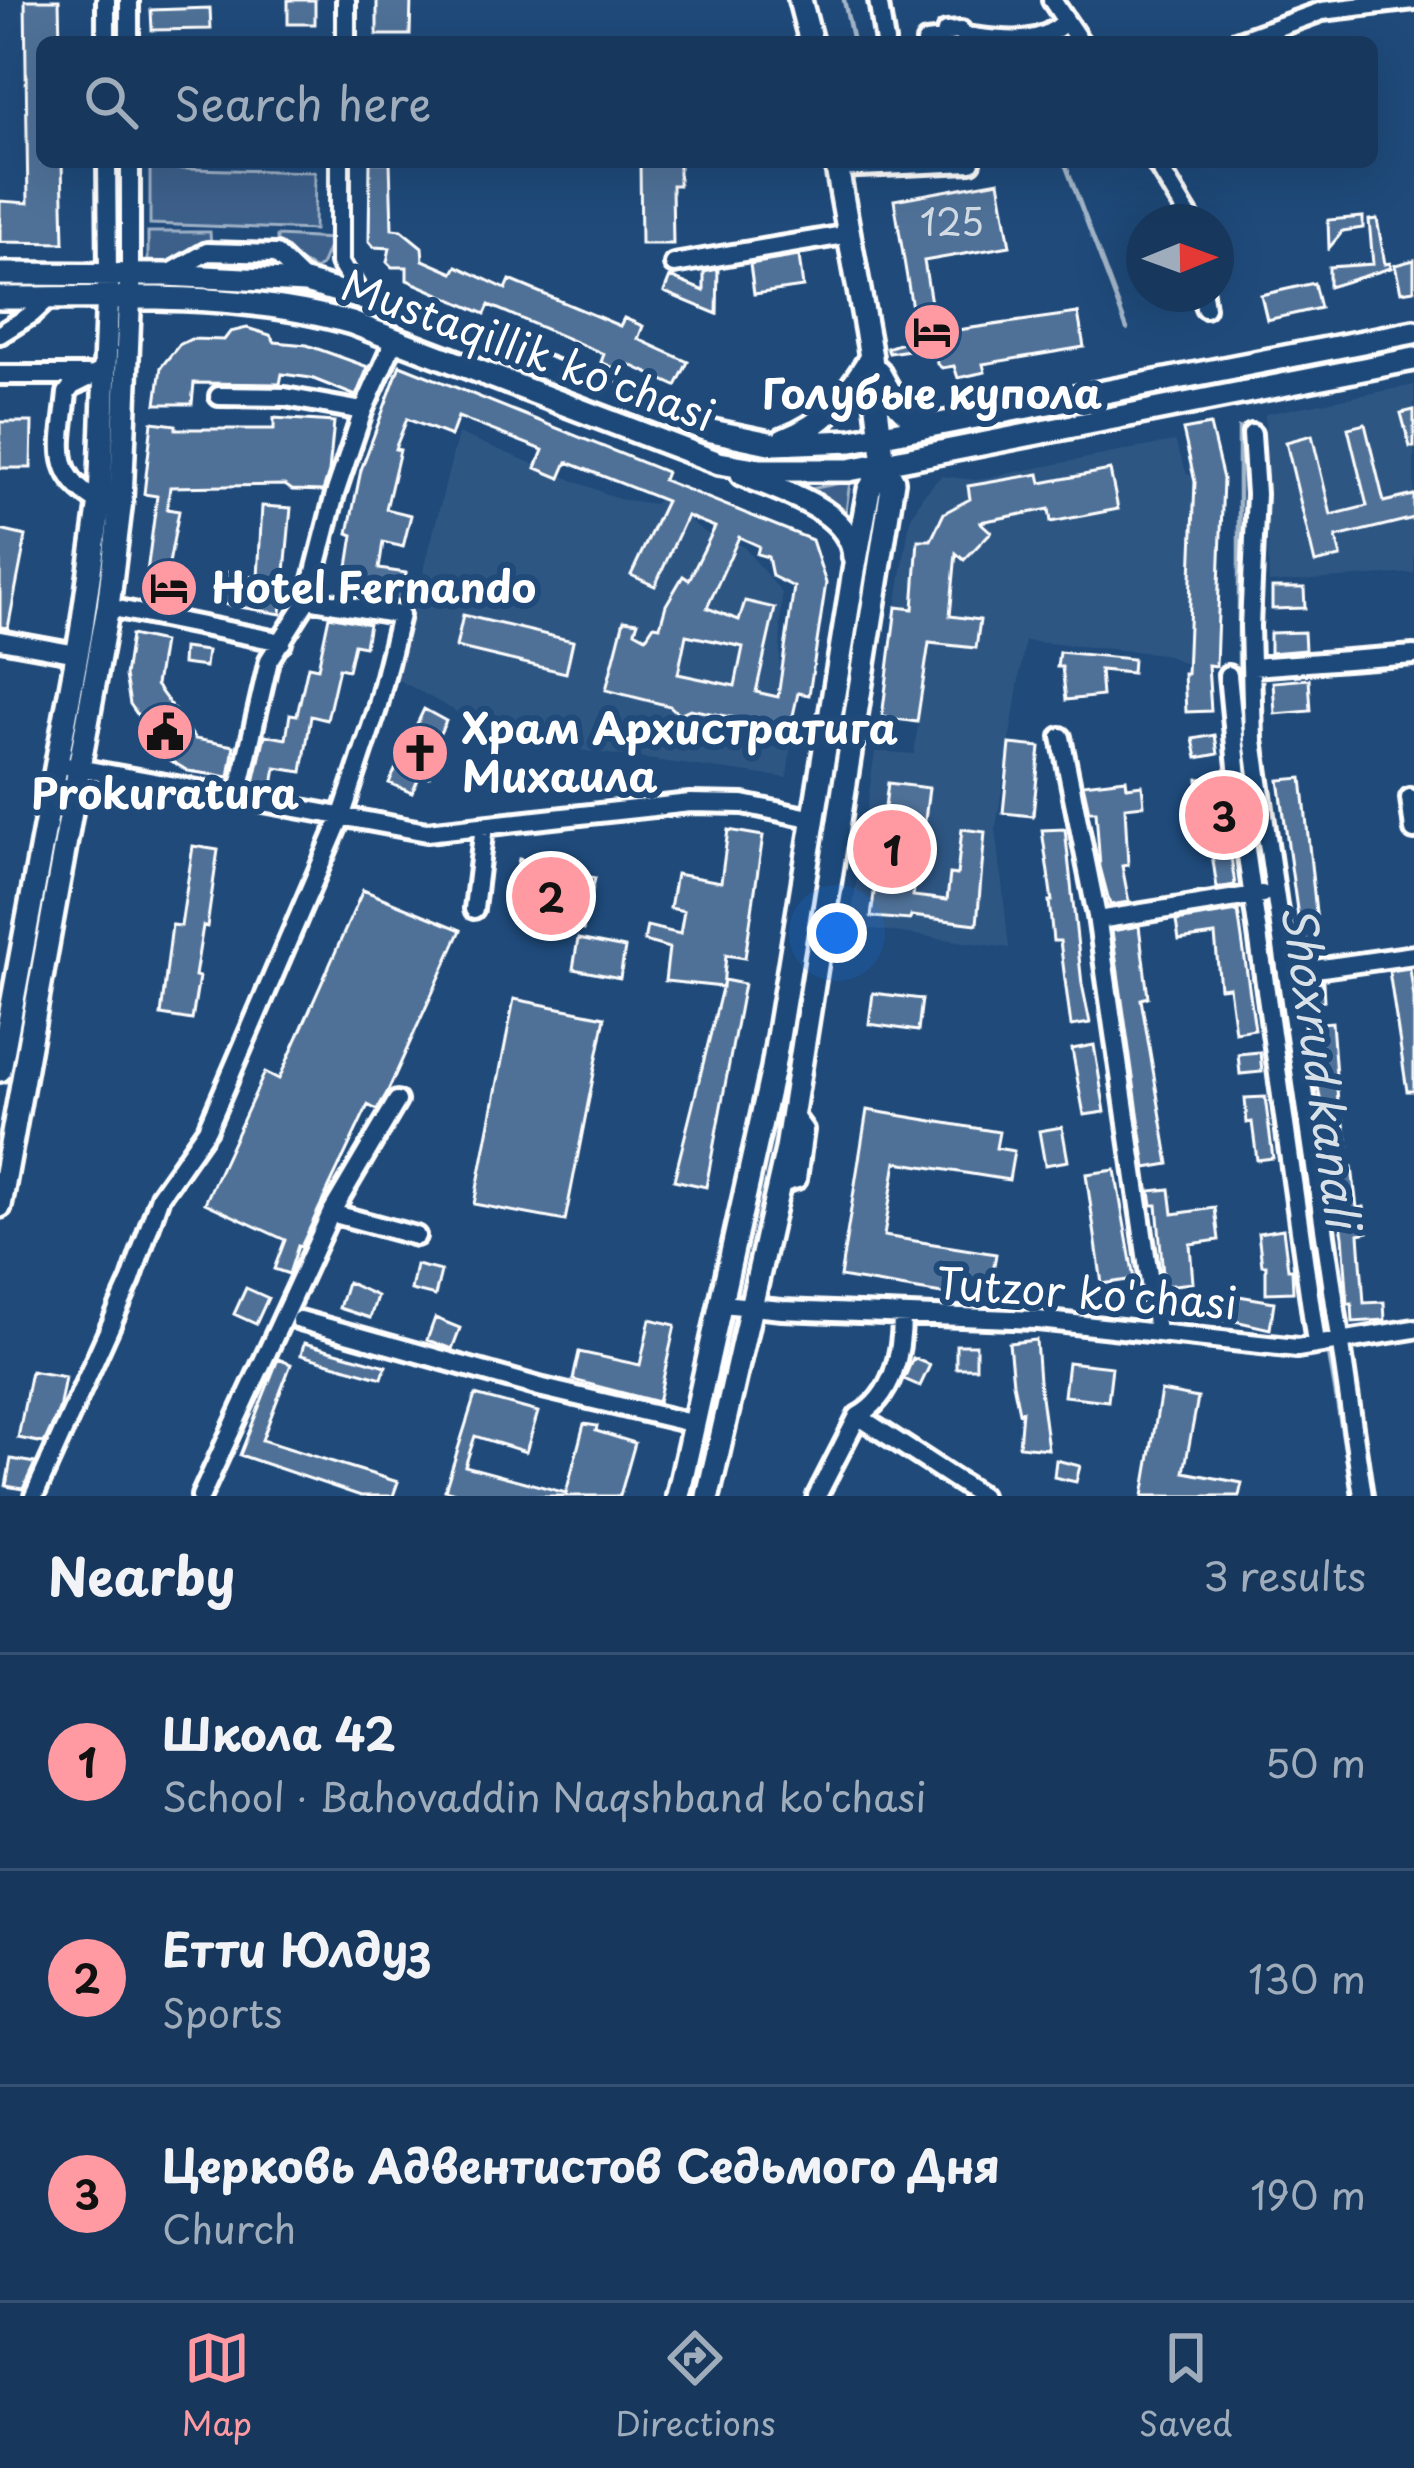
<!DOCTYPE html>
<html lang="en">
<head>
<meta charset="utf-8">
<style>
	body { margin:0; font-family:"Playpen Sans",sans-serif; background:#203f62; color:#f1f3f6 }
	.compass { position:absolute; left:1126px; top:204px; width:108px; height:108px; border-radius:50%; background:#17385c; box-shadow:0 12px 48px #0002; rotate:89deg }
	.you { position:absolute; left:837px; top:933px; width:42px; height:42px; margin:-30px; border:9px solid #fff; border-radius:50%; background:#1a73e8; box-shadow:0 0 0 18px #1a73e833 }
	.badge { display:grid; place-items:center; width:78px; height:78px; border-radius:50%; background:#ff9aa2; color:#111; font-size:39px; font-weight:700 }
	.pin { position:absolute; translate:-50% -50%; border:6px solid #fff; box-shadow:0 3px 12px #0006 }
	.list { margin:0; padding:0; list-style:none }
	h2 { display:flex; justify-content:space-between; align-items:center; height:156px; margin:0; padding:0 48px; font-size:51px }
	h2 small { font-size:39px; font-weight:400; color:#9eacbb }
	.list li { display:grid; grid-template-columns:78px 1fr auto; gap:36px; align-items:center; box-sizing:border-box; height:216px; padding:0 48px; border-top:3px solid #365272 }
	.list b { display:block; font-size:45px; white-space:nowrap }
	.list p { margin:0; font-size:39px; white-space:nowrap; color:#9eacbb }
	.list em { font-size:39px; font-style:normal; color:#9eacbb }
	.icon { flex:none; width:66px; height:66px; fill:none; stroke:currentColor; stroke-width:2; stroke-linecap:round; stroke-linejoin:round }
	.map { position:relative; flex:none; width:1414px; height:1496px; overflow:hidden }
	.search { position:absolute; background:#17385c; box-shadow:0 12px 48px #0002; left:36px; right:36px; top:36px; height:132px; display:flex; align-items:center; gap:30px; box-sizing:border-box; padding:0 42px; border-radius:18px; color:#9eacbb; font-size:45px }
	.sheet { height:804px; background:#17385c }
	nav { display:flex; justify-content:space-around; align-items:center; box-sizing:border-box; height:168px; border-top:3px solid #365272; background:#17385c; font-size:33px; color:#9eacbb }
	nav a { display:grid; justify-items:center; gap:6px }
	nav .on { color:#ff9aa2 }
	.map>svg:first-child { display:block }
	.built { fill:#2e5683 }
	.green { fill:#3c618b; stroke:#9eb0c5; stroke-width:3 }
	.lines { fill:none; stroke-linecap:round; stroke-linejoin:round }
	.stream { stroke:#a3b5c8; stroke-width:4.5 }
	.building { fill:#507197; stroke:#fff; stroke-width:3; fill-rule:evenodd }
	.minor-casing { stroke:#fff; stroke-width:26 }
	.major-casing { stroke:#fff; stroke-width:30 }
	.minor { stroke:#1f4a7a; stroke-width:16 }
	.major { stroke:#1f4a7a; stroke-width:21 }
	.labels { text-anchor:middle; stroke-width:12; stroke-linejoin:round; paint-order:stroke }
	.number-label { font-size:36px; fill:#d3dce5 }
	.street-label { font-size:42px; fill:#fff; stroke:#1f4a7a }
	.poi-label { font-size:42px; font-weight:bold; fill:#fff; stroke:#1f4a7a }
	.water-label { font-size:45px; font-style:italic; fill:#d8e0e8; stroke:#1f4a7a }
</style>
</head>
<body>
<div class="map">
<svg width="1414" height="1496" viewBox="0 0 1414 1496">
	<rect width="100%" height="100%" fill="#1f4a7a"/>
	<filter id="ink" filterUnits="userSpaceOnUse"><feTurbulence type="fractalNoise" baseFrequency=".00833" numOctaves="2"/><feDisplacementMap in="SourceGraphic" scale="24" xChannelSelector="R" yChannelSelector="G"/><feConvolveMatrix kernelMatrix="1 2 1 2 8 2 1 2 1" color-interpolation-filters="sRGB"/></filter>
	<g filter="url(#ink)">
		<path class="built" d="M1414,385V573L1269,583L1265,414Z
			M458,433L619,499L654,504L674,485L697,495L691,522L706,533L743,546L782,593L779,690L796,701L787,778L572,749L528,738L519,746L397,679Z
			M1175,441L1187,474L1223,488L1216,666L1188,665L1164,654L1025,641L996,827L1009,948L850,926L875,751L914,754L929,643L976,647L979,619L896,607L910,520L922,497L941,476L975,480Z"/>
		<path class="green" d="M150,168L315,172L314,230L150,224Z
			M148,232H210L211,247L173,263L148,261Z
			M277,236L332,239L321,266L315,270L277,248Z
			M850,481L846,512L806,490Z"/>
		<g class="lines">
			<path class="stream" d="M844,0L853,42
				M1061,162L1066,166L1127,329
				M1239,428V707
				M1246,778L1326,1337
				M1328,1348L1353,1496"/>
		</g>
		<path class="building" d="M25,0H59L60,42H42V162H62L64,243L0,242V201L28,203Z
			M288,0H315V24H288Z
			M377,0H411L410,35H377Z
			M210,8L211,29L152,30L151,10Z
			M370,162H390L392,229L401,230L422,247L423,260L453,273L457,266L506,289L510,280L620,326L624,318L643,326L638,339L688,362L676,386L630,365L626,373L601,362L604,354L489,305L485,314L407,280V267H392L387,262L390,248L374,247L369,241Z
			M640,162H679V185H672L673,244H641Z
			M999,181L1010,246L924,261L936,333L1078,313L1084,347L983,364L985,372L958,378L954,366L942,368L937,364L935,352L925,354L923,348L889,353L887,348L917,338L894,200Z
			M1363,217V228L1343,231L1329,248L1328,220Z
			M1377,219L1385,264L1390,263L1391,268L1329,287V267L1373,264L1369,220Z
			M799,256L803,287L754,294L750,264Z
			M1414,260V290L1401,292L1395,265Z
			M718,269L717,314L664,292L670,277L704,291V272Z
			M1314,283L1320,308L1267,320L1261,295Z
			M247,328L270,335L275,342L307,345L368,367L356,396L311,378L282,374L280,384L194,383L192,404H156L161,367L179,345L191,339L224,340L230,332Z
			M400,365L666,472L663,480L812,540L826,583L809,695L798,693L790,729L690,709L679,714L670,706L606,690L624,620L638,622L635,631L646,637L654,625L660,626L666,605L683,576L689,580L715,527L687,516L655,586L631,575L666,501L567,462L560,478L536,468L543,450L458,417L451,436L407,419L395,449L400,450L386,509L411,515L403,547L383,542L379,569L406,573L401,602L344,592L353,535L348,533L361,470ZM739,537L759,546L757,554L768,557L772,576L794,587L778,697L756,692L775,608L745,601L739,620L707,608ZM686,635L743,647L735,686L678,674Z
			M1414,410V447H1410L1401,413Z
			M274,418L334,422L329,472L323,491L292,490L285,485L170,487L167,509L179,511L167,574L175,576L170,601L144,595L157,496L144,494L152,422L176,425V429H274Z
			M0,422H32L31,468H0Z
			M1365,424L1384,502L1414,495V518L1336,537L1341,557L1315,563L1286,442L1312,435L1331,515L1367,506L1348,428Z
			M1210,425L1223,479L1216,666L1208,665L1211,711L1186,712L1184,674H1187L1195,482L1183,430Z
			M1110,470L1118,509L1051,522L1049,509L980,522L991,532L964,560L956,553L950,616L980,620L976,648L929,643L917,722L882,717L896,607L913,609L918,540H931L944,513L970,499L968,486L1039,474L1041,483Z
			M262,506L291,508L281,614L222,604L227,572L258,578Z
			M0,530L26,536L8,628L0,627Z
			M1272,588H1304L1305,608L1272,609Z
			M463,615L573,641L566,673L456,647Z
			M329,616L369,624L365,646L354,644L348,670L339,668L327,720L311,716L302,772L276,768L272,791L253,787L265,735L286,739L290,714L297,715L308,666L318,668Z
			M1304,632L1305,650L1270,653V633Z
			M131,635L163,642L156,685L195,739L234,746L229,777L188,771L168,759L130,704L125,676Z
			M183,648L207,651L205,667L182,664Z
			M1059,652L1133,659L1132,673L1100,670L1102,696L1066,700L1062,667H1057Z
			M1309,679L1311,711L1275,714L1273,682Z
			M424,709L446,721L431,751L441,756L429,777L421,773L412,793L389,783Z
			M1215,735L1218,754L1197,758L1193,739Z
			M1010,744L1040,747L1033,816L1003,813Z
			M1220,777L1235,885L1217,888L1211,847H1205L1198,779Z
			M1302,778L1320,951L1303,953L1279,780Z
			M1126,779L1127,787L1142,785L1144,805L1125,807L1128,865L1122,866L1129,902L1110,905L1100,867L1096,811H1089L1083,784Z
			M888,783L929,788L924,828L907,826L900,880H915L913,896L947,900L950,874L957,875L962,829L985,832L977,924L911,916L910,920L871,917Z
			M1065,829L1082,984L1090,1023L1071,1026L1060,941H1053L1049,901H1052L1042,830Z
			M728,830L763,836L745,958L726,955L723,987L665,981L669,948L644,941L647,926L680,934L684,911L670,908L676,874L721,882Z
			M193,846L218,850L207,927L203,926L195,976L199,977L192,1020L161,1015L172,925L181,926Z
			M519,859L554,868L556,862L571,865V872L595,878L583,930L507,913Z
			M363,890L461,930L387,1093L377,1110L368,1105L301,1247L298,1246L289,1274L274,1269L285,1240L205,1203L265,1072L279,1079Z
			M1238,911L1255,1029L1235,1032L1229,987L1220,988L1215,935L1179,940L1176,921Z
			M1139,926L1148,997L1141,999L1169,1164L1146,1168L1112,931Z
			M578,939L625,948L620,978L573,969Z
			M1410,968L1414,998V1091H1407L1389,971Z
			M724,980L744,984L706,1187L674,1180Z
			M1323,982L1324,1001L1304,1002L1301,984Z
			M873,993L922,999L918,1031L869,1024Z
			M514,999L605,1017L565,1221L474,1204Z
			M1332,1022L1339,1115L1342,1114L1348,1145L1329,1149L1307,1024Z
			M1094,1045L1105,1112L1084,1115L1072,1049Z
			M1260,1052L1262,1072L1240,1074L1238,1054Z
			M1265,1097L1273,1158L1257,1160L1252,1122L1247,1123L1245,1098Z
			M867,1110L999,1132L996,1148L1014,1151L1009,1180L896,1162L884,1236L996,1254L991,1284L975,1282L972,1299L840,1277Z
			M1062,1127L1068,1161L1045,1165L1039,1131Z
			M1352,1167L1357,1208L1364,1207L1368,1232L1359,1234L1364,1303L1384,1302L1385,1320L1353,1322L1352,1304H1348L1343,1236L1331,1170Z
			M1115,1170L1134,1279L1102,1284L1086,1174Z
			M1170,1189L1173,1214L1215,1208L1219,1240L1190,1244L1193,1283L1164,1286L1157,1205H1152L1150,1191Z
			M1283,1229L1288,1269H1292L1293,1292L1266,1293V1265H1262L1258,1233Z
			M416,1265L441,1271L435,1296L411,1290Z
			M347,1282L377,1296L370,1318L339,1308Z
			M246,1288L268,1298L256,1324L234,1314Z
			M1239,1296L1274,1302L1270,1329L1235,1321L1198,1319L1199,1301L1238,1303Z
			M435,1318L460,1328L452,1349L427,1340Z
			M650,1319L675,1325L658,1402L573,1380L579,1352L640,1365Z
			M1036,1340L1039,1381L1048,1449L1019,1446L1022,1411L1019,1412L1013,1383L1009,1343Z
			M304,1343L386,1366L382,1378L301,1355Z
			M956,1345H976V1368H956Z
			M913,1358L930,1365L920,1386L904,1379Z
			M278,1359L291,1364L262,1440L398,1482L393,1496H361L240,1455Z
			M1068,1362L1112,1367L1108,1401L1064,1396Z
			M31,1371L65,1377L59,1410L44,1443L18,1438Z
			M1161,1391L1198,1398L1184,1472L1242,1483L1239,1496H1143Z
			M475,1395L538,1412L526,1452L475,1436L465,1466L566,1493L584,1424L597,1426L596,1431L635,1443L620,1496H464L445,1490Z
			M11,1459L35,1463L23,1489L6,1486Z
			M1056,1460L1080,1466L1076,1482L1054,1477Z"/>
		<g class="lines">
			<defs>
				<path id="minor" d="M106,0V42
					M129,0V42
					M878,0L885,42
					M1052,0L1080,42
					M346,42V0
					M926,42L944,40L946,32L961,31L964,36C1001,40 1037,49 1066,21
					M1236,42L1322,11L1414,0
					M107,162L108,274
					M130,162V274
					M340,162V263L361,298
					M1156,162L1192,222
					M837,168L971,162
					M674,264L850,234
					M167,275L207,252L276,254L305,282
					M1203,294L1205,308
					M0,334L32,314L49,298
					M0,375H87
					M219,396L285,397L363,411
					M1252,434L1256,494L1250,626L1253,740L1363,1496
					M100,503C49,474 62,445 67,393L72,386L106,369
					M108,607L282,642
					M0,640L77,654
					M1253,667L1414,655
					M1228,675L1243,828L1316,1343
					M1061,737L1097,916L1157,1331
					M56,764L427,832L690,803L743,804L814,819
					M238,795L269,660L308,599L335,494L363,411L395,339
					M1410,798L1414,830
					M474,909L484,826
					M1098,920L1262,894
					M1287,973L1414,955
					M780,1184L797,1179L804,1130L793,1115
					M331,1213L397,1101
					M722,1304L782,1310L1038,1320L1297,1348L1414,1329
					M902,1316C902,1353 893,1397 858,1416L981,1496
					M300,1320L543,1388L695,1424
					M34,1496L131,1280L160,1196L207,1129L224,1090L342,815L377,709L400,615L308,599
					M201,1496L331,1213L416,1236
					M817,1496L858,1416"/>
				<path id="major" d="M800,0L811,42
					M0,274L166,275L305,282L361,298L707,430L774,444L852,441L1414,332
					M0,298C116,298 240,291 352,323L719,463L761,470H849L1414,359
					M878,371C891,395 901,417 929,424
					M783,440C827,424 847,396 871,357
					M742,474C779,491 852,509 854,558
					M0,1070L81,634L100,501L108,288
					M0,1206L108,607L121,500L130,288
					M678,1496L773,1068L854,571L869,490L884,464
					M708,1496L787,1149L893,481L884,464L871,357L836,162"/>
			</defs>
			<use href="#minor" class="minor-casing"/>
			<use href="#major" class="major-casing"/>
			<use href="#minor" class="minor"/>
			<use href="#major" class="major"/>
		</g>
	</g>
	<defs>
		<symbol id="hotel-disc" viewBox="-11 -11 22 22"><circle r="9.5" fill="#ff9aa2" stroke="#1f4a7a"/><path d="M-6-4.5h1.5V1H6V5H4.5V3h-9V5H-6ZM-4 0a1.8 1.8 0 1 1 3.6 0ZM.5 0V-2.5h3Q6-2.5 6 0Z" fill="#111"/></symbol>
		<symbol id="civic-disc" viewBox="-11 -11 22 22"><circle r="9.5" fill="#ff9aa2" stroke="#1f4a7a"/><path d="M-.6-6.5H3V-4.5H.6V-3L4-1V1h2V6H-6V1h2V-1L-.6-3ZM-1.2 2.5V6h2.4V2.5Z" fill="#111"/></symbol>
		<symbol id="church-disc" viewBox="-11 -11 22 22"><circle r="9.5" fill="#ff9aa2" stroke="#1f4a7a"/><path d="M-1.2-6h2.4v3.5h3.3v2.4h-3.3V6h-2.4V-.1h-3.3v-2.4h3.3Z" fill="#111"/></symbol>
	</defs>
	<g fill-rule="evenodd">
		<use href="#hotel-disc" x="899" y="299" width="66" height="66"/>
		<use href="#hotel-disc" x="136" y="555" width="66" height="66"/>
		<use href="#civic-disc" x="132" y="699" width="66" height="66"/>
		<use href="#church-disc" x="387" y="720" width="66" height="66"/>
	</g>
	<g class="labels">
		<g class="number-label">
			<text x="952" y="236">125</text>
		</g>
		<g class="street-label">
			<text transform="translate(528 351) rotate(20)" y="15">Mustaqillik ko'chasi</text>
			<text transform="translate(1087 1294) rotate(4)" y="15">Tutzor ko'chasi</text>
		</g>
		<g class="poi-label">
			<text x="932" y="409">Голубые купола</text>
			<text x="211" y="603" text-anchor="start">Hotel Fernando</text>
			<text x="462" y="744" text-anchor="start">Храм Архистратига<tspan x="462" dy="48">Михаила</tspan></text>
			<text x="165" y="809">Prokuratura</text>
		</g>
		<g class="water-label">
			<text transform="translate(1320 1066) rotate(82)" y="16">Shoxrud kanali</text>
		</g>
	</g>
</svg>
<svg class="compass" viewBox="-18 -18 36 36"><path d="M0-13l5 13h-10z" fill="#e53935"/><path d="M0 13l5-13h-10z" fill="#9eacbb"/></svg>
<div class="you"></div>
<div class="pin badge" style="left:892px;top:849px">1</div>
<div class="pin badge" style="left:551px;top:896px">2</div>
<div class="pin badge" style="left:1224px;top:815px">3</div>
<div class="search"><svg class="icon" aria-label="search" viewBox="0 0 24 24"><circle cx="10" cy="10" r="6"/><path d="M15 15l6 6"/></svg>Search here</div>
</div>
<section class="sheet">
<h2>Nearby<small>3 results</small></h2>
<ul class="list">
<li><span class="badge">1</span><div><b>Школа 42</b><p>School · Bahovaddin Naqshband ko'chasi</p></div><em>50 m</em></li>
<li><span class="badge">2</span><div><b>Етти Юлдуз</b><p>Sports</p></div><em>130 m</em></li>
<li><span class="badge">3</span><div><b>Церковь Адвентистов Седьмого Дня</b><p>Church</p></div><em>190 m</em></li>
</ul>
</section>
<nav>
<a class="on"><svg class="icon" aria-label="map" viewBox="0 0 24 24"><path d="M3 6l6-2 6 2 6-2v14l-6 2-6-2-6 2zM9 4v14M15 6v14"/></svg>Map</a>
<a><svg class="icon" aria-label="directions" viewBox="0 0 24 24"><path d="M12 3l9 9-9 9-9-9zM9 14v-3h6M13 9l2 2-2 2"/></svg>Directions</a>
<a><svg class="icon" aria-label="saved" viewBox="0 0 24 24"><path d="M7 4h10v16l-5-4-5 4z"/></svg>Saved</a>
</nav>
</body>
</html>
